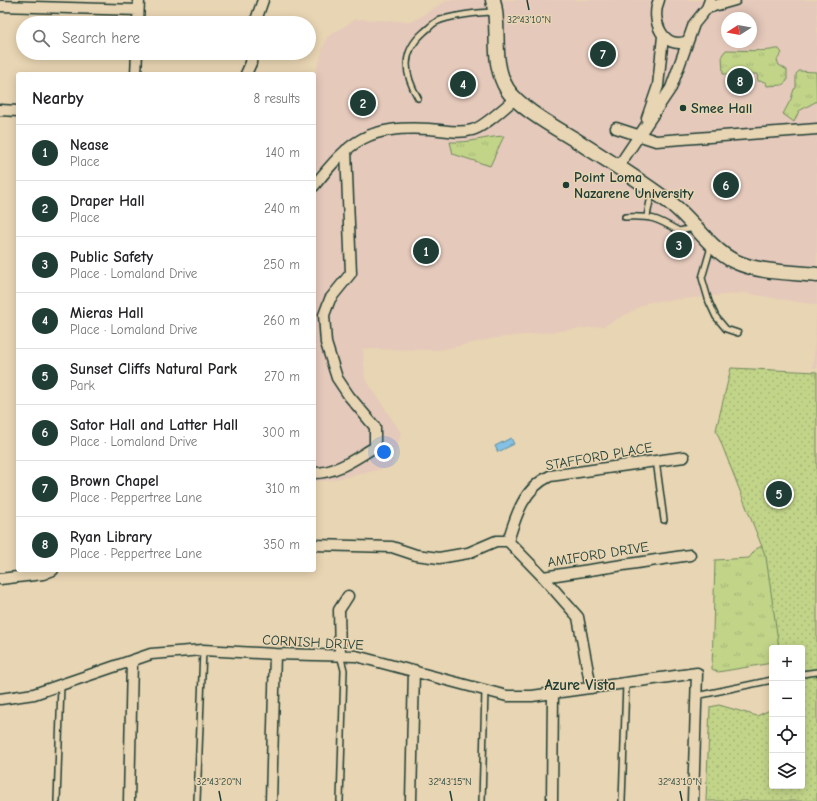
<!DOCTYPE html>
<html lang="en">
<head>
<meta charset="utf-8">
<style>
	body { margin:0; font-family:"Comic Neue",sans-serif; background:#f6f6f6; color:#202124 }
	.controls { position:absolute; right:12px; bottom:12px; display:grid; overflow:hidden; border-radius:4px; box-shadow:0 2px 10px #0003 }
	.controls button { width:36px; height:36px; display:grid; place-items:center; padding:0; border:0; border-bottom:1px solid #e0e0e0; background:#fff; color:#202124; font:20px sans-serif }
	.compass { position:absolute; left:721px; top:12px; width:36px; height:36px; border-radius:50%; background:#fff; box-shadow:0 2px 10px #0003; rotate:259deg }
	.you { position:absolute; left:384px; top:452px; width:14px; height:14px; margin:-10px; border:3px solid #fff; border-radius:50%; background:#1a73e8; box-shadow:0 0 0 6px #1a73e833 }
	.badge { display:grid; place-items:center; width:26px; height:26px; border-radius:50%; background:#1f3d34; color:#fff; font-size:13px; font-weight:700 }
	.pin { position:absolute; translate:-50% -50%; border:2px solid #fff; box-shadow:0 1px 4px #0006 }
	.list { margin:0; padding:0; list-style:none }
	h2 { display:flex; justify-content:space-between; align-items:center; height:52px; margin:0; padding:0 16px; font-size:17px }
	h2 small { font-size:13px; font-weight:400; color:#757577 }
	.list li { display:grid; grid-template-columns:26px 1fr auto; gap:12px; align-items:center; box-sizing:border-box; height:56px; padding:0 16px; border-top:1px solid #e0e0e0 }
	.list b { display:block; font-size:15px; white-space:nowrap }
	.list p { margin:0; font-size:13px; white-space:nowrap; color:#757577 }
	.list em { font-size:13px; font-style:normal; color:#757577 }
	.icon { flex:none; width:22px; height:22px; fill:none; stroke:currentColor; stroke-width:2; stroke-linecap:round; stroke-linejoin:round }
	.map { position:relative; flex:none; width:817px; height:801px; overflow:hidden }
	.search { position:absolute; background:#fff; box-shadow:0 2px 10px #0003; left:16px; top:16px; width:300px; height:44px; display:flex; align-items:center; gap:10px; box-sizing:border-box; padding:0 14px; border-radius:22px; color:#757577; font-size:15px }
	.panel { position:absolute; background:#fff; box-shadow:0 2px 10px #0003; left:16px; top:72px; width:300px; height:500px; border-radius:4px }
	.map>svg:first-child { display:block }
	.built { fill:#e5c9bb; fill-rule:evenodd }
	.grass { fill:url(#grass-tufts); stroke:#70885e }
	.park { fill:url(#park-dots); stroke:#70885e }
	.water { fill:url(#water-ripples); stroke:#5c8c9e }
	.lines { fill:none; stroke-linecap:round; stroke-linejoin:round }
	.lane-casing { stroke:#1f3d34; stroke-width:8 }
	.street-casing { stroke:#1f3d34; stroke-width:13 }
	.secondary-casing { stroke:#1f3d34; stroke-width:17 }
	.lane { stroke:#e8d5b3; stroke-width:5 }
	.street { stroke:#e8d5b3; stroke-width:10 }
	.secondary { stroke:#e8d5b3; stroke-width:14 }
	.ticks { fill:none; stroke:#1f3d34; stroke-width:1.5 }
	.poi-dot { fill:#1f3d34; stroke:#e8d5b3; stroke-width:1.5 }
	.labels { text-anchor:middle; stroke-width:3; stroke-linejoin:round; paint-order:stroke }
	.poi-label { font-size:14px; font-weight:bold; fill:#1f3d34; stroke:#e8d5b3; text-anchor:start }
	.street-label { font-size:14px; fill:#1f3d34; stroke:#e8d5b3 }
	.neighbourhood-label { font-size:15px; font-weight:bold; fill:#1f3d34; stroke:#e8d5b3 }
	.ticks-label { font-size:10px; text-anchor:middle; fill:#1f3d34; stroke:#e8d5b3; stroke-width:3; stroke-linejoin:round; paint-order:stroke }
</style>
</head>
<body>
<div class="map">
<svg width="817" height="801" viewBox="0 0 817 801">
	<defs>
		<pattern id="grass-tufts" width="24" height="20" patternUnits="userSpaceOnUse"><rect width="24" height="20" fill="#c1d488"/><path d="M3 7l-1-3M5 7V3M7 7l1-3M15 17l-1-3M17 17v-4M19 17l1-3" fill="none" stroke="#a5b776"/></pattern>
		<pattern id="park-dots" width="8" height="8" patternUnits="userSpaceOnUse"><rect width="8" height="8" fill="#c1d488"/><path d="M2 2h.1M6 6h.1" fill="none" stroke="#a5b776" stroke-width="1.8" stroke-linecap="round"/></pattern>
		<pattern id="water-ripples" width="26" height="14" patternUnits="userSpaceOnUse"><rect width="26" height="14" fill="#85c1e4"/><path d="M2 4q2-2 4 0t4 0M15 11q2-2 4 0t4 0" fill="none" stroke="#6c9eba"/></pattern>
	</defs>
	<rect width="100%" height="100%" fill="#e8d5b3"/>
	<filter id="ink" filterUnits="userSpaceOnUse"><feTurbulence type="fractalNoise" baseFrequency=".025" numOctaves="2"/><feDisplacementMap in="SourceGraphic" scale="8" xChannelSelector="R" yChannelSelector="G"/><feConvolveMatrix kernelMatrix="1 2 1 2 8 2 1 2 1" color-interpolation-filters="sRGB"/></filter>
	<g filter="url(#ink)">
		<path class="built" d="M447,0H817V305L744,293L649,302L604,326L496,338L440,350L363,349L365,378L401,433L392,467L326,481H314V77L327,37L356,19L412,22ZM727,18H751V42H727Z
			M817,313V368H813Z"/>
		<path class="grass" d="M774,49H779L782,53L777,60L779,65L787,70V81L782,85L767,86L766,82L758,81L757,74H723L722,55L726,50C735,50 770,52 774,49Z
			M799,71L816,72L817,101L799,111L794,122L783,114L791,99L794,89L796,88V74Z
			M504,136L490,166L453,154L450,142C471,143 484,137 504,136Z
			M770,542L802,648H772V663L718,672L712,669L715,560L749,558L756,549Z"/>
		<path class="park" d="M731,368L817,372V801H706L710,707L719,705L757,716L772,709V786H802V648H779L766,557L716,430Z"/>
		<path class="water" d="M511,438L514,444L498,452L495,446Z"/>
		<g class="lines">
			<defs>
				<path id="lane" d="M418,98C404,74 401,52 424,32C428,29 432,24 436,22C447,16 481,12 494,12
					M647,216L652,191
					M625,217C652,216 656,218 679,231L694,228
					M711,247L702,278L709,302L716,317L726,329L738,333
					M656,460L664,520
					M340,655L344,670L340,801
					M802,674L817,672
					M696,696L772,680
					M57,801L61,686
					M197,801L203,650
					M482,801L485,690
					M622,801L626,683"/>
				<path id="street" d="M659,0C650,20 663,51 688,41L694,24L707,8L710,0
					M0,6L138,10
					M707,8L735,0
					M138,23L139,0
					M255,23L263,0
					M136,74L137,53
					M246,74L251,63L252,53
					M0,110L18,111
					M647,118L658,86L663,36
					M616,128L656,141L817,129
					M618,167L671,88L688,41
					M314,186C351,139 368,126 429,129C444,130 458,134 472,130C483,128 505,107 516,98
					M314,473C337,473 356,458 375,447V427L349,396L337,378L326,343L324,315L330,299L351,273L346,150
					M508,541C516,515 524,488 550,476L684,457
					M314,545L392,547L416,555L439,558L468,553L496,541H508L543,577L690,555
					M543,577L578,617L591,688
					M0,579L43,574L53,570
					M340,655L339,610L348,596
					M0,699L34,694L151,654L203,650L275,654L356,656L507,696H532L697,673L693,801
					M129,801L132,661
					M271,801L275,654
					M411,801L414,670
					M552,801L553,692"/>
				<path id="secondary" d="M493,0C501,29 490,61 507,89C520,110 564,132 585,146C614,164 642,182 669,202C691,217 710,250 734,261C759,273 790,272 817,275"/>
			</defs>
			<use href="#lane" class="lane-casing"/>
			<use href="#street" class="street-casing"/>
			<use href="#secondary" class="secondary-casing"/>
			<use href="#lane" class="lane"/>
			<use href="#street" class="street"/>
			<use href="#secondary" class="secondary"/>
		</g>
	</g>
	<path class="ticks" d="M527,0L529,10M219,791L221,801M450,791L452,801M680,791L682,801"/>
	<g class="poi-dot">
		<circle cx="683" cy="108" r="4"/>
		<circle cx="566" cy="185" r="4"/>
	</g>
	<g class="labels">
		<g class="poi-label">
			<text x="691" y="113">Smee Hall</text>
			<text x="574" y="182">Point Loma<tspan x="574" dy="16">Nazarene University</tspan></text>
		</g>
		<g class="street-label">
			<text transform="translate(599 456) rotate(-10)" y="5">STAFFORD PLACE</text>
			<text transform="translate(598 554) rotate(-9)" y="5">AMIFORD DRIVE</text>
			<text transform="translate(313 642) rotate(3)" y="5">CORNISH DRIVE</text>
		</g>
		<g class="neighbourhood-label">
			<text x="580" y="690">Azure Vista</text>
		</g>
	</g>
	<g class="ticks-label">
		<text x="529" y="23">32°43'10"N</text>
		<text x="219" y="785">32°43'20"N</text>
		<text x="450" y="785">32°43'15"N</text>
		<text x="680" y="785">32°43'10"N</text>
	</g>
</svg>
<div class="controls">
<button>+</button>
<button>−</button>
<button><svg class="icon" aria-label="locate" viewBox="0 0 24 24"><circle cx="12" cy="12" r="6"/><path d="M12 2v4M12 18v4M2 12h4M18 12h4"/></svg></button>
<button><svg class="icon" aria-label="layers" viewBox="0 0 24 24"><path d="M12 4l9 5-9 5-9-5zM3 14l9 5 9-5"/></svg></button>
</div>
<svg class="compass" viewBox="-18 -18 36 36"><path d="M0-13l5 13h-10z" fill="#e53935"/><path d="M0 13l5-13h-10z" fill="#757577"/></svg>
<div class="you"></div>
<div class="pin badge" style="left:426px;top:251px">1</div>
<div class="pin badge" style="left:363px;top:103px">2</div>
<div class="pin badge" style="left:679px;top:245px">3</div>
<div class="pin badge" style="left:463px;top:84px">4</div>
<div class="pin badge" style="left:779px;top:494px">5</div>
<div class="pin badge" style="left:726px;top:185px">6</div>
<div class="pin badge" style="left:603px;top:54px">7</div>
<div class="pin badge" style="left:740px;top:81px">8</div>
<div class="search"><svg class="icon" aria-label="search" viewBox="0 0 24 24"><circle cx="10" cy="10" r="6"/><path d="M15 15l6 6"/></svg>Search here</div>
<section class="panel">
<h2>Nearby<small>8 results</small></h2>
<ul class="list">
<li><span class="badge">1</span><div><b>Nease</b><p>Place</p></div><em>140 m</em></li>
<li><span class="badge">2</span><div><b>Draper Hall</b><p>Place</p></div><em>240 m</em></li>
<li><span class="badge">3</span><div><b>Public Safety</b><p>Place · Lomaland Drive</p></div><em>250 m</em></li>
<li><span class="badge">4</span><div><b>Mieras Hall</b><p>Place · Lomaland Drive</p></div><em>260 m</em></li>
<li><span class="badge">5</span><div><b>Sunset Cliffs Natural Park</b><p>Park</p></div><em>270 m</em></li>
<li><span class="badge">6</span><div><b>Sator Hall and Latter Hall</b><p>Place · Lomaland Drive</p></div><em>300 m</em></li>
<li><span class="badge">7</span><div><b>Brown Chapel</b><p>Place · Peppertree Lane</p></div><em>310 m</em></li>
<li><span class="badge">8</span><div><b>Ryan Library</b><p>Place · Peppertree Lane</p></div><em>350 m</em></li>
</ul>
</section>
</div>
</body>
</html>
